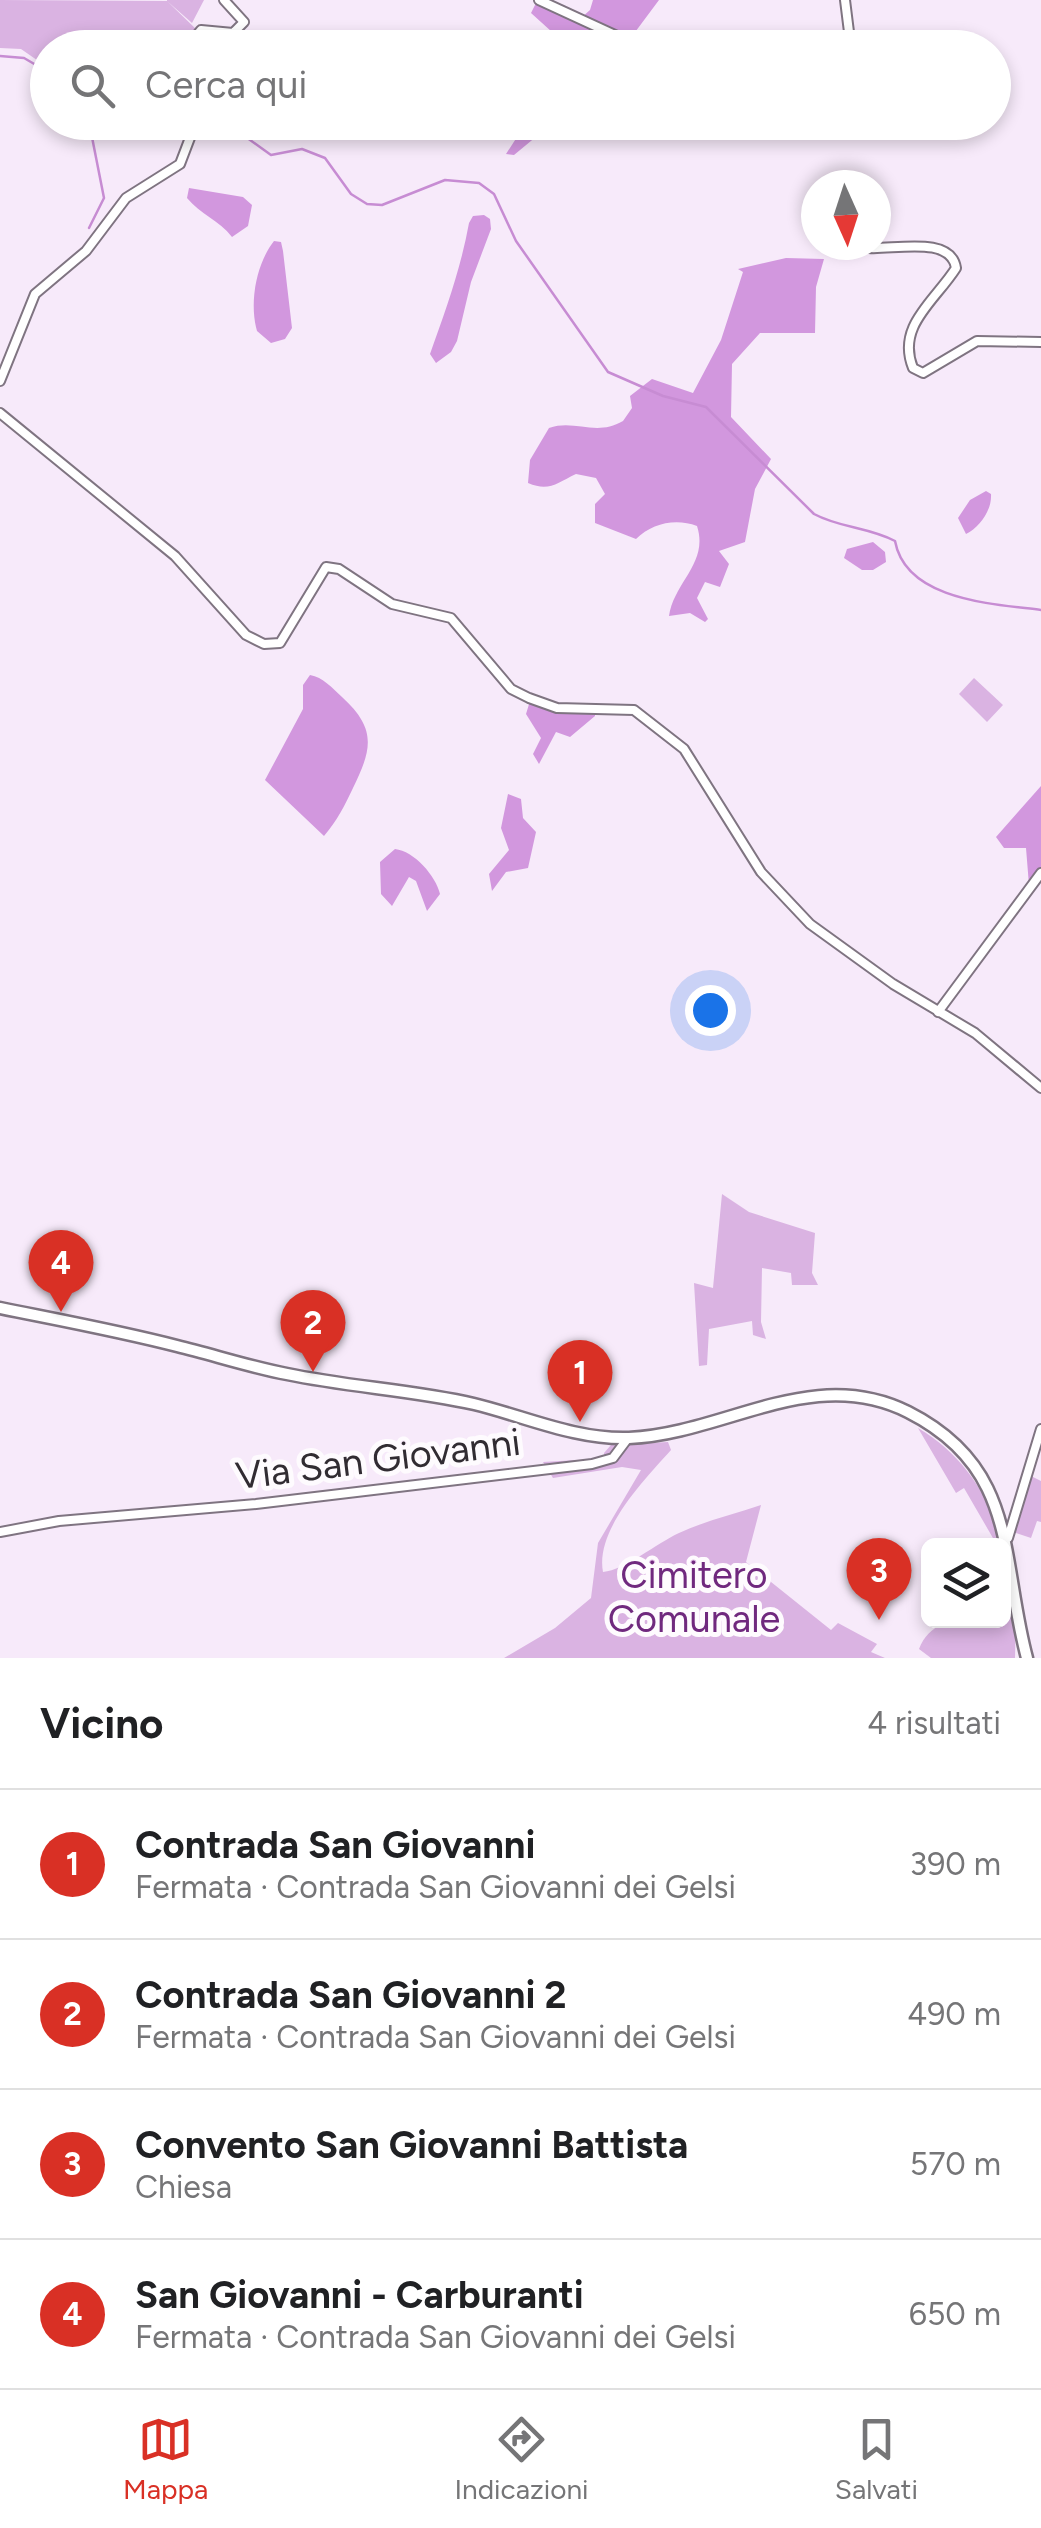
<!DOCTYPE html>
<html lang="it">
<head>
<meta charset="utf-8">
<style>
	body { margin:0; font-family:Figtree,sans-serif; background:#f2f2f2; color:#202124 }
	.controls { position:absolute; right:30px; bottom:30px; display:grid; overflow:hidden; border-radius:15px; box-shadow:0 5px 15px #0003 }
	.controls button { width:90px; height:90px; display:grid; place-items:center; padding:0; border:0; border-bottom:2px solid #e0e0e0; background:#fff; color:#202124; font:50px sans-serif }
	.compass { position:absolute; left:801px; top:170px; width:90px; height:90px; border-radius:50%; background:#fff; box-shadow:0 5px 15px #0003; rotate:177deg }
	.you { position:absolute; left:710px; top:1010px; width:35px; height:35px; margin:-25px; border:8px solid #fff; border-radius:50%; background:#1a73e8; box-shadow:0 0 0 15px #1a73e833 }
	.badge { display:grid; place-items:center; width:65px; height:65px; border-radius:50%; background:#d93025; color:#fff; font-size:32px; font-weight:700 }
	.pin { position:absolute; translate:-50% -82px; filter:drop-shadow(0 2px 5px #0008) }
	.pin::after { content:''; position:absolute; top:52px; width:35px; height:30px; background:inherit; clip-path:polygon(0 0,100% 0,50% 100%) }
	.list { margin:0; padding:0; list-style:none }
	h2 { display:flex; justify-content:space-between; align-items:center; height:130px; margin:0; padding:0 40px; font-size:42px }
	h2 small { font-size:32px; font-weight:400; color:#757577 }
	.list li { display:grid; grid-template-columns:65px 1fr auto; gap:30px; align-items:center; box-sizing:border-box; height:150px; padding:0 40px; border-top:2px solid #e0e0e0 }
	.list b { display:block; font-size:38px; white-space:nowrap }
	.list p { margin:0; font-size:32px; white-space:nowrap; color:#757577 }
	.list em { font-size:32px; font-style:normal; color:#757577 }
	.icon { flex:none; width:55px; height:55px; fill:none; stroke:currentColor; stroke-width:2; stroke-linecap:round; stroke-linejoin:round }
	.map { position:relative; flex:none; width:1041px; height:1658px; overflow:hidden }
	.search { position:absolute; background:#fff; box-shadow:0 5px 15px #0003; left:30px; right:30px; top:30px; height:110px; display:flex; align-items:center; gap:25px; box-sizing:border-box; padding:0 35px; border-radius:55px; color:#757577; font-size:38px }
	.sheet { height:730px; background:#fff }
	nav { display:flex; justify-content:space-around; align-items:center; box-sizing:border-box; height:140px; border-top:2px solid #e0e0e0; background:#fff; font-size:28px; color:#757577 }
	nav a { display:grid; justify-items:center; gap:5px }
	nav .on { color:#d93025 }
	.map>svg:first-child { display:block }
	.green { fill:#dab3e2 }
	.forest { fill:#d297de }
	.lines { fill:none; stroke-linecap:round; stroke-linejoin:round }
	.stream { stroke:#c78cd3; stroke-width:2.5 }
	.street-casing { stroke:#7f7481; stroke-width:12 }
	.secondary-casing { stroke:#7f7481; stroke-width:15 }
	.street { stroke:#fff; stroke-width:8 }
	.secondary { stroke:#fff; stroke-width:10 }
	.labels { text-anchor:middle; stroke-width:10; stroke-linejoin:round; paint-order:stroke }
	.street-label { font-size:38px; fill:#312c32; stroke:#fefbfe }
	.park-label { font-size:38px; fill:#70297e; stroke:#fefbfe }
</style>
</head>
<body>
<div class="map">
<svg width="1041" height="1658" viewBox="0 0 1041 1658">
	<rect width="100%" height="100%" fill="#f7eafa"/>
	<path class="green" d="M0,0L167,1V0H204L192,23L167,1L198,31L196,47L48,48L47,67L21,49L0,48Z
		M974,678L1003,705L987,722L959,694Z
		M722,1194L749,1212L815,1233L812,1273L818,1285H792L791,1273L762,1268L761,1322L766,1339L753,1335L752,1321L709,1329L707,1365L699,1366L694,1283L713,1288Z
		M918,1428C998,1475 1018,1569 1015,1658H931L919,1649C933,1613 969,1621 1004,1620V1546L997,1545L964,1488L956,1493Z
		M668,1442L671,1450C645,1479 595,1530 603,1572C625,1570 657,1543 679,1533C705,1521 734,1514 761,1505L746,1562L831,1630L838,1623L877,1644L871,1652L885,1658H504L555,1628L591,1598L598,1543L641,1470L622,1467L553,1478L543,1462L577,1460L589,1467L604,1464V1453L611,1445Z
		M1031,1476L1041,1481V1522L1037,1521L1031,1538L1013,1532Z"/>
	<path class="forest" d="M593,0H659L624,47H553L552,32L531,13L537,1L580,19L590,10Z
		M526,123V122L568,123L537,136L514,155L506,154Z
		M189,188L243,197L252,205L248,226L232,237C219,220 200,214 187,198Z
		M484,215L490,219L491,229L471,282L457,341L451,352L436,363L430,354C445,312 461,268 469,223L473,216Z
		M274,241L281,242L283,251L292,328L285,339L271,343L257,331C249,303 256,264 274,241Z
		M786,258L824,259L816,287L815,333H760L732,364L731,417L771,459L755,489L745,542L719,551L729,564L720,587L705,582L697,598L708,619L705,622L690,613L669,616C674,582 709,563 697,526C676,518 652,523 636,539L595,523V504L605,494L596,478L576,474C557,483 549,492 528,483L530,460L549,428C575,419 596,437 623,421L632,408L630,396L652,379L693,393L721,340L743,272L738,269Z
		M986,491L991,494C992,510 980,527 966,534L958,518L970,500Z
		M873,542L885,552L886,562L873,570H862L844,558L847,549Z
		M310,675C323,677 332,688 342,697C377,729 372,749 353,788C345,805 337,821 324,836L265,780L303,709V685Z
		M530,701L595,711V716L570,737L556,732L539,764L533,754L541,738L526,714Z
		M1041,786V870L1029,885L1026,848H1004L996,837Z
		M508,794L521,799L523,818L536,832L528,868L506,872L492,891L489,874L509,850L501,828Z
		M395,849C414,851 436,876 440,894L427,911L416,881L409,877L392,906L381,894L380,862Z"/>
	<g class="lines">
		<path class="stream" d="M0,56L24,58L48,72
			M89,122L104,198L89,228
			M225,122L271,155L302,149L325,158L351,194L367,204L382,205L445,180L479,183L494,194L516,241L608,372L663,396L706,407L814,514C840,528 868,527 895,541C906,601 995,604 1041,610"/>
		<defs>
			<path id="street" d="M539,0L643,48
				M845,0L851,48
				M200,48L196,36L201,30L233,33L244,22L224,0
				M869,248C893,250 951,235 956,268C935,301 896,326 913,368L923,373L977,341L1041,342
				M0,381L35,294L86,251L126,198L180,164L196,122
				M0,413L175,556L246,635L264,644L280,643L326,567L339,569L392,604L451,618L511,689L529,698L557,708L634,710L684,749L761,872L810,924L893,984L975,1033L1041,1088
				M938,1012L1041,873
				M0,1532L59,1521L256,1504L592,1464L613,1458L628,1438
				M1008,1538L1041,1429"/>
			<path id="secondary" d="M0,1308C59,1320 119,1331 177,1346C214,1355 250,1367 287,1374C349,1387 413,1390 474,1404C524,1416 576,1440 629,1438C725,1434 812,1364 908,1412C1019,1468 1000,1558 1027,1658"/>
		</defs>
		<use href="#street" class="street-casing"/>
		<use href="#secondary" class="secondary-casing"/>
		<use href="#street" class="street"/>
		<use href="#secondary" class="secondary"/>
	</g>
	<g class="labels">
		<g class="street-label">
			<text transform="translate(378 1459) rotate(-7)" y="13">Via San Giovanni</text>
		</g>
		<g class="park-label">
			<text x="694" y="1588">Cimitero<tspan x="694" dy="44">Comunale</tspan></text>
		</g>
	</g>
</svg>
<div class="controls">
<button><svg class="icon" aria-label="layers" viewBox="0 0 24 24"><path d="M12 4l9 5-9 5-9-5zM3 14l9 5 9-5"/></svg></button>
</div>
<svg class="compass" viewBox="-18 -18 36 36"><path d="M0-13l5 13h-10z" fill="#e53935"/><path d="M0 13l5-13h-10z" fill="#757577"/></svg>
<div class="you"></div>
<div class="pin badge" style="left:580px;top:1422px">1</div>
<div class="pin badge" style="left:313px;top:1372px">2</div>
<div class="pin badge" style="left:879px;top:1620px">3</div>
<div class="pin badge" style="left:61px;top:1312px">4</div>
<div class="search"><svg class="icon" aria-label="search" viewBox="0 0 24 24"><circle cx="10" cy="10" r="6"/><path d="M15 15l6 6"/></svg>Cerca qui</div>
</div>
<section class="sheet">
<h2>Vicino<small>4 risultati</small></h2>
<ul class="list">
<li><span class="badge">1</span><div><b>Contrada San Giovanni</b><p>Fermata · Contrada San Giovanni dei Gelsi</p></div><em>390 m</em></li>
<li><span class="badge">2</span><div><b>Contrada San Giovanni 2</b><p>Fermata · Contrada San Giovanni dei Gelsi</p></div><em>490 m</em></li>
<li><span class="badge">3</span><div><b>Convento San Giovanni Battista</b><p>Chiesa</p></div><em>570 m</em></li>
<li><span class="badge">4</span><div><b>San Giovanni - Carburanti</b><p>Fermata · Contrada San Giovanni dei Gelsi</p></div><em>650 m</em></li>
</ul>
</section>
<nav>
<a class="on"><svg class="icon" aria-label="map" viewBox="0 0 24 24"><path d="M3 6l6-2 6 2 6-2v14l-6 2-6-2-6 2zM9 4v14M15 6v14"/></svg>Mappa</a>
<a><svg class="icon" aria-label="directions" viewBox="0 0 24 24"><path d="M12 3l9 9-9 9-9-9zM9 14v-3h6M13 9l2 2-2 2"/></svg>Indicazioni</a>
<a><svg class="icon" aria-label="saved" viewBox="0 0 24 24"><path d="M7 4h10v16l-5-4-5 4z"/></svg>Salvati</a>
</nav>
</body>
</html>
